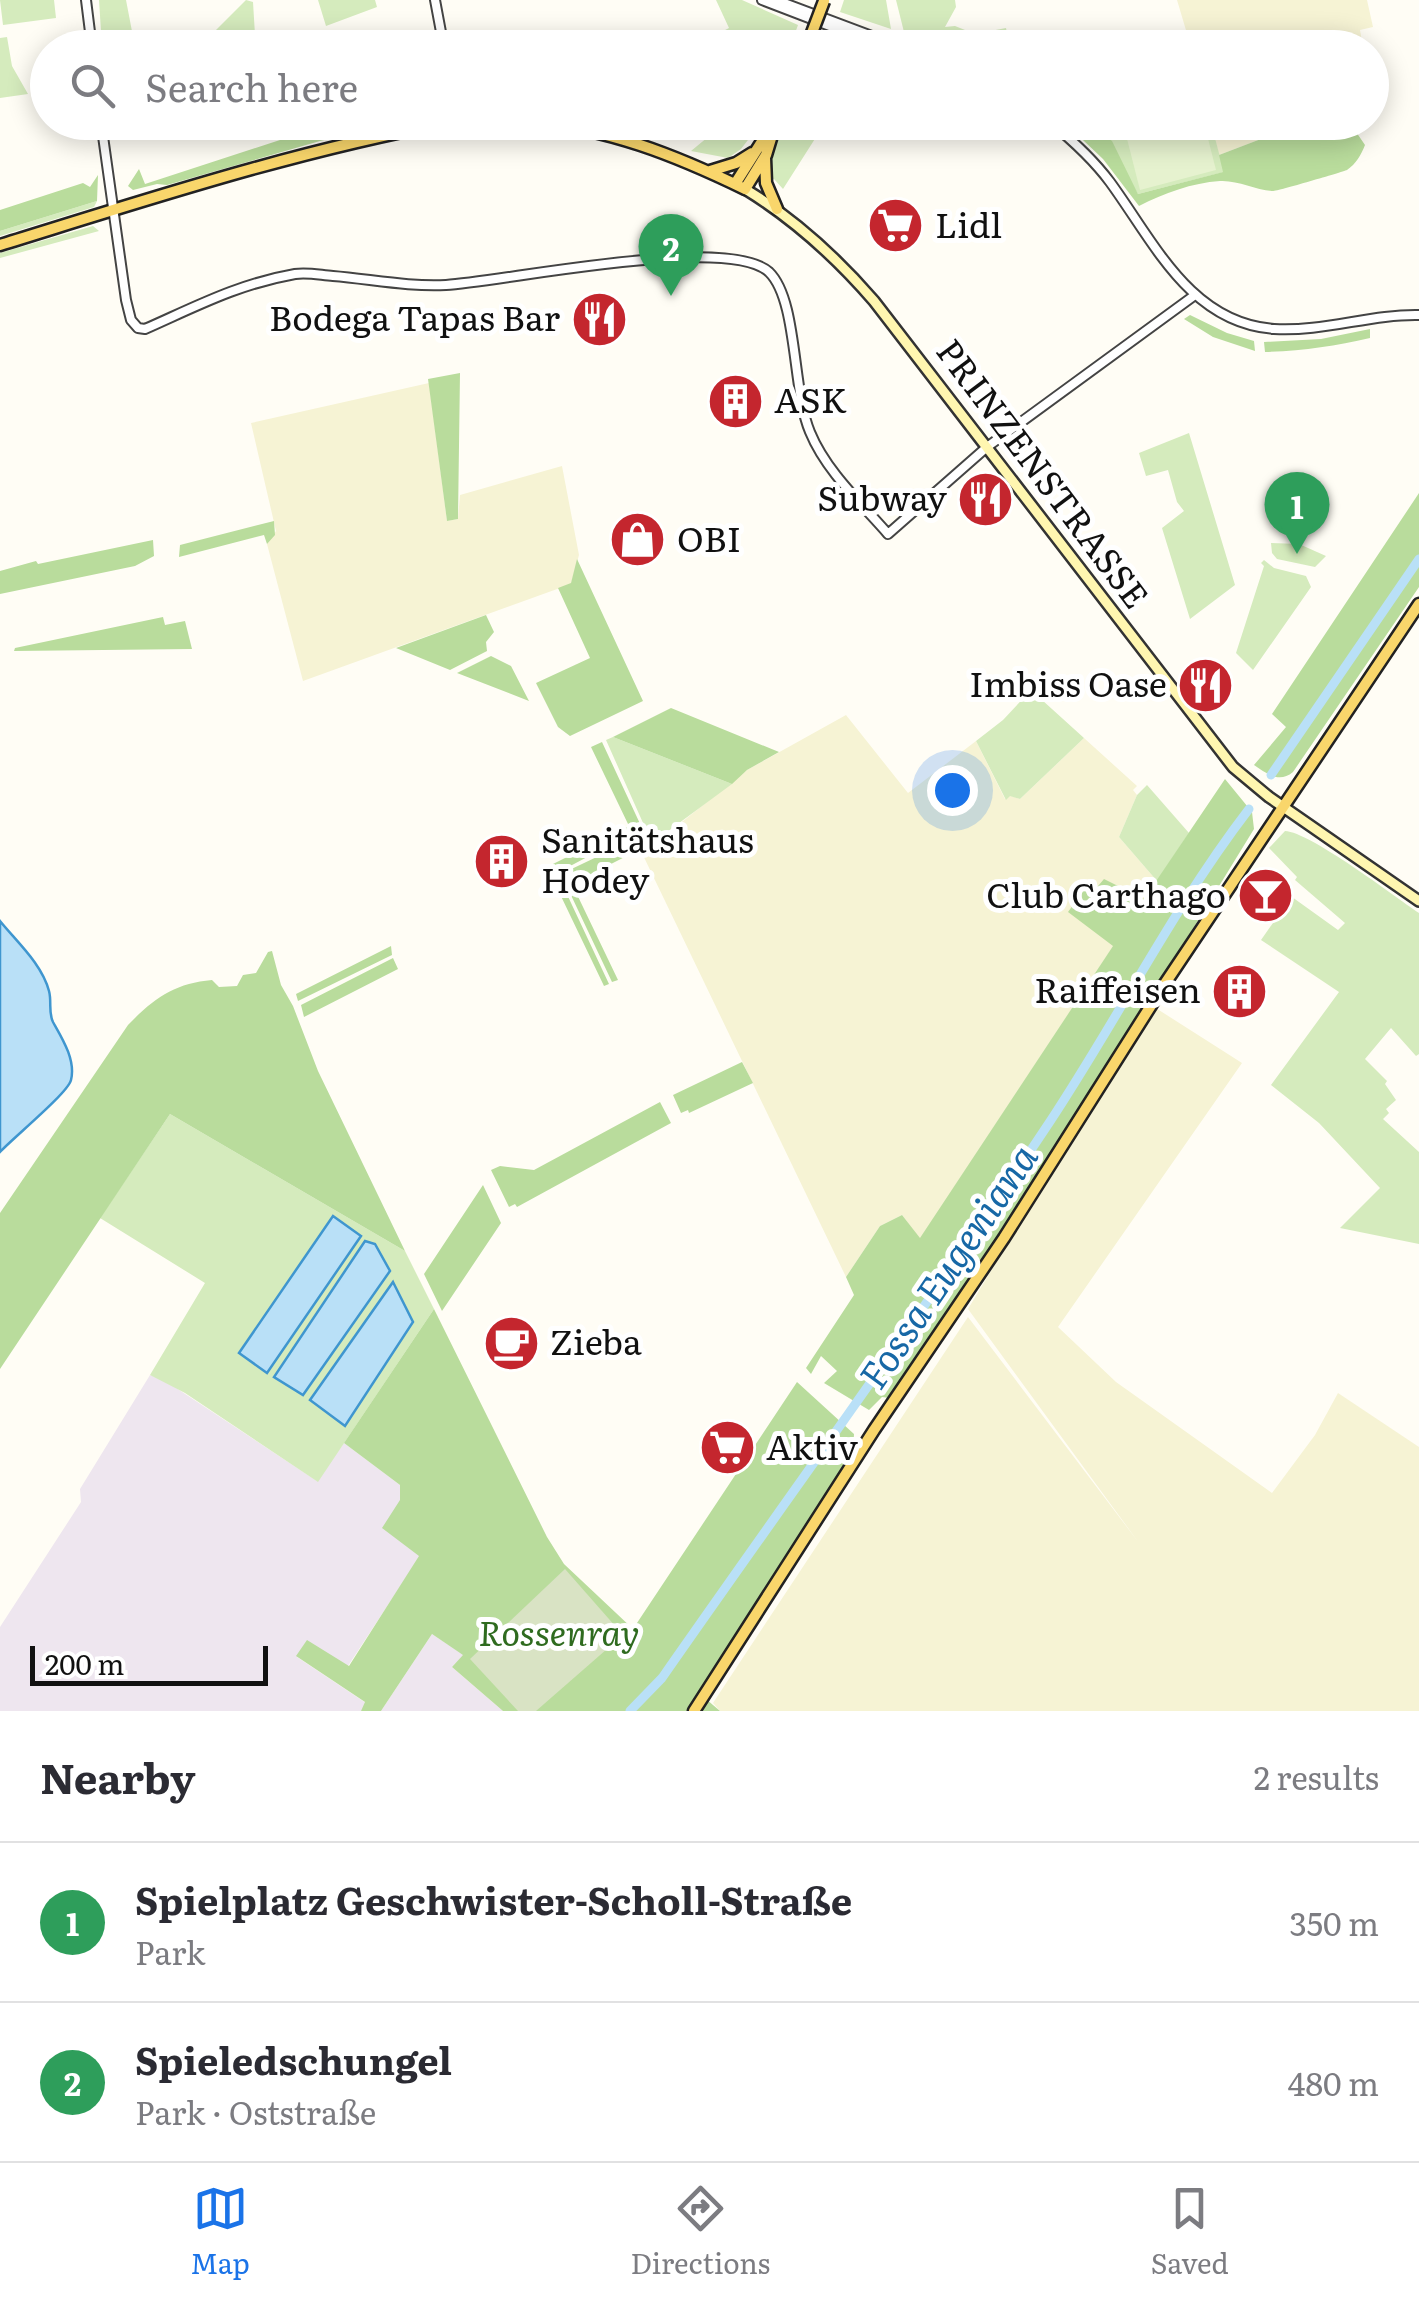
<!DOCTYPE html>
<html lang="en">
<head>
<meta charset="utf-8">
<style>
	body { margin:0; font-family:Literata,serif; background:#f2f2f3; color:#2b2b33 }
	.scale { position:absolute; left:30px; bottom:25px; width:238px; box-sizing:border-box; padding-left:10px; border:5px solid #111; border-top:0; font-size:28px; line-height:35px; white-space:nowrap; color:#111; -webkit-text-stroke:8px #fff; paint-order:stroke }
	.you { position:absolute; left:952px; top:790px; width:35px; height:35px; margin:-25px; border:8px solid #fff; border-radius:50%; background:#1a73e8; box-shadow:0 0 0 15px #1a73e833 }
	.badge { display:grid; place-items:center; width:65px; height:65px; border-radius:50%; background:#1a73e8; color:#fff; font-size:32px; font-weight:700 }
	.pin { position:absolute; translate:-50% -82px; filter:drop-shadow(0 2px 5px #0008) }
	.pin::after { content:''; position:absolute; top:52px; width:35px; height:30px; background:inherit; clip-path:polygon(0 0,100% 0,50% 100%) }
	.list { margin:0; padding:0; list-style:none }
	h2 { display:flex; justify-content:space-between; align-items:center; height:130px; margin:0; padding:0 40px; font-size:42px }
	h2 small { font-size:32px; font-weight:400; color:#7c7c81 }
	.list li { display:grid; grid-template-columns:65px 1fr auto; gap:30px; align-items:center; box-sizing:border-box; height:160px; padding:0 40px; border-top:2px solid #e1e1e2 }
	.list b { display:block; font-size:38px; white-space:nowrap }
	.list p { margin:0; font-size:32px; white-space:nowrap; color:#7c7c81 }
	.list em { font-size:32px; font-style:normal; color:#7c7c81 }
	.icon { flex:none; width:55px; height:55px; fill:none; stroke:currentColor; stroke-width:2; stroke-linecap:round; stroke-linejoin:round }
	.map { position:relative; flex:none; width:1419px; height:1711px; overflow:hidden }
	.search { position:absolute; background:#fff; box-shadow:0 5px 25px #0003; left:30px; right:30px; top:30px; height:110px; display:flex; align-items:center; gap:25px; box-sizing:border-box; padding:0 35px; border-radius:55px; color:#7c7c81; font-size:38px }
	.sheet { height:450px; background:#fff }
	nav { display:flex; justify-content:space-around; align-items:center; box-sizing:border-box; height:140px; border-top:2px solid #e1e1e2; background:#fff; font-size:28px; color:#7c7c81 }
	nav a { display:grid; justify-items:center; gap:5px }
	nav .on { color:#1a73e8 }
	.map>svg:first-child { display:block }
	.industrial { fill:#eee6ef }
	.farmland { fill:#f6f3d4 }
	.green { fill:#d5ebbd }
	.forest { fill:#b9dc9c }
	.cemetery { fill:#d9e3c4 }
	.pitch { fill:#e6f2cf }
	.water { fill:#b9e0f7; stroke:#3f96cf; stroke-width:2.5 }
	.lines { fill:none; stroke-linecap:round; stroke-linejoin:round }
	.canal { stroke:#b9e0f7; stroke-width:9 }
	.tertiary-casing { stroke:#444; stroke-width:12 }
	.secondary-casing { stroke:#333; stroke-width:14 }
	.primary-casing { stroke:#222; stroke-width:15 }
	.tertiary { stroke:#fff; stroke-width:8 }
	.secondary { stroke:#fff6b0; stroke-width:9 }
	.primary { stroke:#f9d66b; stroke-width:10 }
	.primary-bridge-casing { stroke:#222; stroke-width:15; stroke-linecap:butt }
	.primary-bridge { stroke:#f9d66b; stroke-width:10 }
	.labels { text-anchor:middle; stroke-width:10; stroke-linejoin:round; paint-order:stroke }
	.poi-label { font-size:35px; fill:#111; stroke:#fff; text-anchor:start }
	.street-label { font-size:35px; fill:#111; stroke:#fff }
	.park-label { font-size:35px; font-style:italic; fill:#2f6b1f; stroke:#fff }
	.water-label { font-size:38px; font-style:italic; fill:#1768a6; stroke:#fff }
</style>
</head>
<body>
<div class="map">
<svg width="1419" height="1711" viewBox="0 0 1419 1711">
	<rect width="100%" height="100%" fill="#fffdf5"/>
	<path class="industrial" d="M150,1375L164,1380L317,1481L344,1443L400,1485V1500L420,1556L348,1666L297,1657L366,1703L361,1711H0V1627L81,1502L80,1489Z
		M432,1634L464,1655L452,1667L503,1711H381Z"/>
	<path class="farmland" d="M1177,0H1367L1373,27L1360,30L1363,47H1191Z
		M1211,123H1303L1219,155Z
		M429,383L447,521L458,519L460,495L562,466L579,555L571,584L303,681L267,544L276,531L251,423Z
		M846,715L908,793L976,741L1005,799L1009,795L1020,799L1084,738L1137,786L1133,790L1137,795L1119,837L1157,881L1144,900L1093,892L1086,887L1069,912L1114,945L920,1239L902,1215L880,1226L846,1277L640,849L663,837L747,770Z
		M1151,1005L1242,1063L1058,1327L1116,1382L1272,1493L1315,1435L1338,1393L1419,1447V1711H720L713,1703L968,1317L1139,1543L968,1309Z"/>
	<path class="green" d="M0,0H54L56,18L3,25Z
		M99,0H126L135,47H102Z
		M246,0L253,2L255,35L231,39L213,37L214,32Z
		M318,0H375L377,7L326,26Z
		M716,0H742L798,25L790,47H692L729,28Z
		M844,0H886L891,29L840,12Z
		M896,0H955L956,7L945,27L955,26L975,34L1006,28L1009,43C974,54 937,48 905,36Z
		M7,37L12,66L28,94L0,98V38Z
		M725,123H761L741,149L728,158L691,151Z
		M784,123H825L783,189L774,179H768L773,150Z
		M1078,123H1211L1224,172L1138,194L1100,134L1087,132Z
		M97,201L94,207L0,236V231Z
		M93,226L99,231L0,258V253Z
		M1189,433L1235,585L1190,619L1162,528L1184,511L1177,502L1168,470L1146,476L1139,453Z
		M1271,543L1299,544L1326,556L1315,567L1277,559L1272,553Z
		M1264,560L1274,568L1306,576L1311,587L1253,670L1236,653L1264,566L1261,563Z
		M1031,690L1084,738L1020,799L1010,796L1006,800L976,741L1003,720Z
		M613,737L732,784L652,843L606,740Z
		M1147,785L1189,833L1157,881L1119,837L1137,795Z
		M1285,831C1310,832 1394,896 1419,913V1054L1416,1056L1391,1028L1365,1059L1387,1081L1385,1084L1396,1100L1386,1109L1389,1113L1383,1119L1419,1152V1244L1340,1228L1380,1188L1319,1123L1271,1085L1339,992L1261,940L1282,910L1280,907L1287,897H1292L1338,930L1345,923L1295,880L1297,877L1269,848Z
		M170,1114L405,1251L434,1309L318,1482L185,1393L150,1375L205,1283L100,1218Z"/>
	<path class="forest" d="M332,123H403L320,141L167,185L157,184L133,190L128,186L139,169L145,184Z
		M1065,123H1077C1090,136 1100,130 1112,141L1138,194L1223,172L1219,155L1303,123H1350L1365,145C1361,155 1356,164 1347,170C1342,172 1278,191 1273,191C1255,190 1238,180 1220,181C1192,183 1164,193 1139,206L1103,159Z
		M98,175L97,201L0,231V210L83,183L90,187Z
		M1190,315L1227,333L1254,341L1255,351L1213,337L1184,319Z
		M1370,329V338C1335,346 1302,351 1265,352L1264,342L1321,339Z
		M460,373L458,519L447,521L428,379Z
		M1419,493V587L1293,772C1279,784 1266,773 1254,765L1286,727L1272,714Z
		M274,521L275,535L267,544L264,535L179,557L180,545Z
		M153,540L154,556L135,566L0,594V571L36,561L38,564Z
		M577,559L643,701L570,736L558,727L536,683L590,658L558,588L571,583Z
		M486,615L494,632L486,642L487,651L450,670L396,648Z
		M163,617L165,625L185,621L192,649L14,651L15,648Z
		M491,656L511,666L529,701L457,673Z
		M671,708L779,752L747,770L732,784L613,737Z
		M602,742L642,828L557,873L609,984L604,986L547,867L629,826L591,747Z
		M1225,779L1252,812L1254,829L1080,1113L959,1298L889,1398L882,1397L869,1410L824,1383L837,1371L821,1356L811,1374L806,1368L854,1295L846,1277L880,1226L902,1215L920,1238L1113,946L1068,912L1086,887L1093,892L1104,879L1144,899Z
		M647,833L652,843L572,884L618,980L612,982L561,874Z
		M391,946L392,955L298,1001L296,994Z
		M272,951L281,985L293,1006L318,1071L405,1251L170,1114L0,1369V1213L128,1025C153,999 175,983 212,980L219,987L237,986L243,975L256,973L268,952Z
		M393,958L398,969L304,1017L301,1005Z
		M742,1062L753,1083L689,1113L688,1110L681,1113L673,1095Z
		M660,1102L671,1123L517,1207L515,1204L509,1207L491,1170L500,1166L534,1170Z
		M483,1185L501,1223L442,1311L424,1274Z
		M434,1309L547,1537L564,1564L633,1629L797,1382L854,1434L853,1450L699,1693L720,1711H503L452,1667L463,1655L432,1634L381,1711H361L365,1702L296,1656L307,1640L349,1666L419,1556L382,1528L400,1500V1485L344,1443Z"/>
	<path class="cemetery" d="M565,1569L623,1635L536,1711H518L470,1659Z"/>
	<path class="pitch" d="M1123,123H1204L1216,170L1140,190Z"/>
	<path class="water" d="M0,921C17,942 42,964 49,991C52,1002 48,1012 53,1022C62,1038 76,1060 71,1080C68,1093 13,1138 0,1152Z
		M333,1216L361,1236L267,1373L239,1353Z
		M365,1241L375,1244L390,1271L303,1395L274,1377Z
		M393,1282L413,1322L345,1426L310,1400Z"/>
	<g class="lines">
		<path class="canal" d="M1271,775L1419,559
			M630,1711L662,1678C791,1493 924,1311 1049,1123C1118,1019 1173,908 1249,809"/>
		<defs>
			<path id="tertiary" d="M86,0L92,48
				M435,0L444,48
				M762,0L887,48
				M776,0L904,48
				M101,122L126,300L131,320L138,328L145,329C197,306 238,284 295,274C307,272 320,275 333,276C370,279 409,287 446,285C508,281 727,234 769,272C798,300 792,390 810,432C826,471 861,503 888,534L987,447L1195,295
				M1050,122C1072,140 1093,159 1110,182C1154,242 1190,323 1274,329C1323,332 1371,314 1419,315"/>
			<path id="secondary" d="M745,189C794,219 836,257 874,301L1233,767L1269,797L1419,901"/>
			<path id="primary" d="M530,122C607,128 675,155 745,189L766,155L776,122
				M765,158L766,183L777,209
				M710,171L736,163L752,153
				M735,184L768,132
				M0,245C149,199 298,150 452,122
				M694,1711L874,1430L1004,1238L1164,985L1419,604"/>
		</defs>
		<use href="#tertiary" class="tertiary-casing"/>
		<use href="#secondary" class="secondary-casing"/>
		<use href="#primary" class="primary-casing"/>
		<use href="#tertiary" class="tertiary"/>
		<use href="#secondary" class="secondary"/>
		<use href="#primary" class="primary"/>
		<defs>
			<path id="primary-bridge" d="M810,38L824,1"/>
		</defs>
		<use href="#primary-bridge" class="primary-bridge-casing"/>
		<use href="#primary-bridge" class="primary-bridge"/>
	</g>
	<defs>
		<symbol id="supermarket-disc" viewBox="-11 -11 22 22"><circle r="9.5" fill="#c4262e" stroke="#fff"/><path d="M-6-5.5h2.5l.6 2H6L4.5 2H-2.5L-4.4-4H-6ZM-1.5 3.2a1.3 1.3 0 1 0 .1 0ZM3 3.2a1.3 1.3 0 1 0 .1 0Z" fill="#fff"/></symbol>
		<symbol id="restaurant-disc" viewBox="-11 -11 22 22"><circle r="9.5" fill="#c4262e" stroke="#fff"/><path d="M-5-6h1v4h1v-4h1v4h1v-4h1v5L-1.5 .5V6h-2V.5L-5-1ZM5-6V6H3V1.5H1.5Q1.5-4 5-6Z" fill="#fff"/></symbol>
		<symbol id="building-disc" viewBox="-11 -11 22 22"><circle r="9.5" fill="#c4262e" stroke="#fff"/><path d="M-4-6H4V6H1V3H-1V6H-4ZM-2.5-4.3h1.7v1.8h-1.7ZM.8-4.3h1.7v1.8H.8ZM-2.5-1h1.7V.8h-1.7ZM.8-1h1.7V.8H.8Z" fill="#fff"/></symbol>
		<symbol id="shop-disc" viewBox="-11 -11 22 22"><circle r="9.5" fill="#c4262e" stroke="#fff"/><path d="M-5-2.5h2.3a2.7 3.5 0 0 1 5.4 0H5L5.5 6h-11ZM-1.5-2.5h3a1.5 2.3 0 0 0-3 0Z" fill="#fff"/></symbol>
		<symbol id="bar-disc" viewBox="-11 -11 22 22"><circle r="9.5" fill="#c4262e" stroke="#fff"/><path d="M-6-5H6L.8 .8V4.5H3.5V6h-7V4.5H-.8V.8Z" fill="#fff"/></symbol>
		<symbol id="cafe-disc" viewBox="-11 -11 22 22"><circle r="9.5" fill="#c4262e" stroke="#fff"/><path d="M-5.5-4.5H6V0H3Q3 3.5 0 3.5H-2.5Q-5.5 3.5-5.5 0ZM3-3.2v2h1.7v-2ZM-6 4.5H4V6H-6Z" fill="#fff"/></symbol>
	</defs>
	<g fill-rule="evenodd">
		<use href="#supermarket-disc" x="864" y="194" width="63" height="63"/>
		<use href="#restaurant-disc" x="568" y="288" width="63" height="63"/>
		<use href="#building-disc" x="704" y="370" width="63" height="63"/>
		<use href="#restaurant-disc" x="954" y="468" width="63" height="63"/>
		<use href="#shop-disc" x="606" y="508" width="63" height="63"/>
		<use href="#restaurant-disc" x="1174" y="654" width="63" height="63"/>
		<use href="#building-disc" x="470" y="830" width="63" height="63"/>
		<use href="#bar-disc" x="1234" y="864" width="63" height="63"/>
		<use href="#building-disc" x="1208" y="960" width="63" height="63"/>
		<use href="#cafe-disc" x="480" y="1312" width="63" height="63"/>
		<use href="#supermarket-disc" x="696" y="1416" width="63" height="63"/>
	</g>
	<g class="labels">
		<g class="poi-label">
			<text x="935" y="238">Lidl</text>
			<text x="560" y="331" text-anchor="end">Bodega Tapas Bar</text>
			<text x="774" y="413">ASK</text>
			<text x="947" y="511" text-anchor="end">Subway</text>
			<text x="677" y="552">OBI</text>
			<text x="1167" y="697" text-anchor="end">Imbiss Oase</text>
			<text x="541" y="853">Sanitätshaus<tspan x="541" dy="40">Hodey</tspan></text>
			<text x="1226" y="908" text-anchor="end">Club Carthago</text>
			<text x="1201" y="1003" text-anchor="end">Raiffeisen</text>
			<text x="550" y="1355">Zieba</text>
			<text x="766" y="1460">Aktiv</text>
		</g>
		<g class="street-label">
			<text transform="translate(1042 474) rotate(53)" y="12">PRINZENSTRASSE</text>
		</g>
		<g class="park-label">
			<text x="559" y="1646">Rossenray</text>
		</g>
		<g class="water-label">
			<text transform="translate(949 1267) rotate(-56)" y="13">Fossa Eugeniana</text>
		</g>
	</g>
</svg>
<div class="scale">200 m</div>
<div class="you"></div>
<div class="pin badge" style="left:1297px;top:554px;background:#2e9e5b">1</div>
<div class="pin badge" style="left:671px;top:296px;background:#2e9e5b">2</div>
<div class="search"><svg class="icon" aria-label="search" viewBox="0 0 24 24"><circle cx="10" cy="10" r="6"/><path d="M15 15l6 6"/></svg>Search here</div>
</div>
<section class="sheet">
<h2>Nearby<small>2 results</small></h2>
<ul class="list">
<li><span class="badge" style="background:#2e9e5b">1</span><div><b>Spielplatz Geschwister-Scholl-Straße</b><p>Park</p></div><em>350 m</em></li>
<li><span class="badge" style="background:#2e9e5b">2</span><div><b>Spieledschungel</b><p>Park · Oststraße</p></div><em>480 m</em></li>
</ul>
</section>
<nav>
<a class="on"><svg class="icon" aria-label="map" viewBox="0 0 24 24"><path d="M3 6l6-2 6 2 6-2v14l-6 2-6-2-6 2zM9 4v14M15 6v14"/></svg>Map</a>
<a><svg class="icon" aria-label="directions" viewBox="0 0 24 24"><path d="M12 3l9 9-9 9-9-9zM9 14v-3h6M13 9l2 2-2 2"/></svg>Directions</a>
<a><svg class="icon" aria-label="saved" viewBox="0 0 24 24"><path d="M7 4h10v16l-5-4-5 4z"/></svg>Saved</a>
</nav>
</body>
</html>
